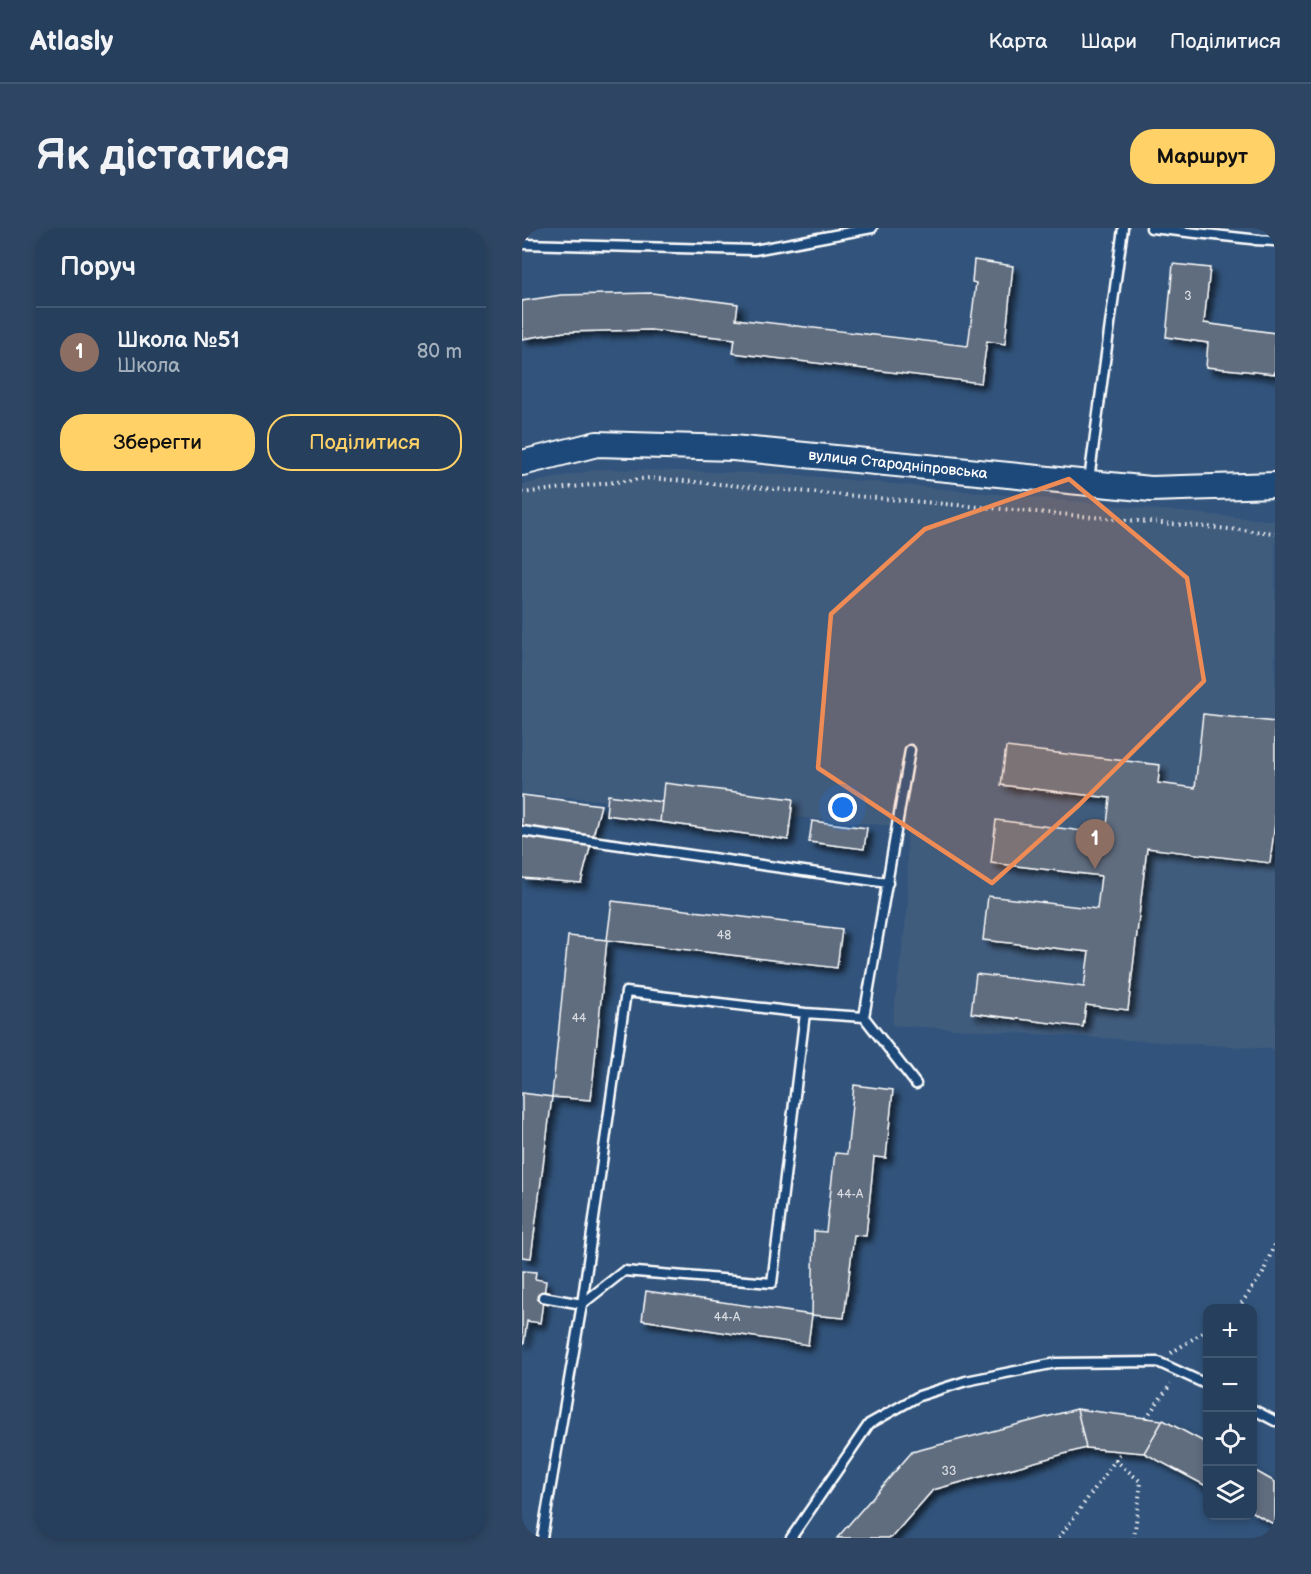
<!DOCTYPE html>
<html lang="uk">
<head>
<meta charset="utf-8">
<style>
	body { margin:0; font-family:"Balsamiq Sans",sans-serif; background:#2e4663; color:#f1f3f6 }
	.controls { position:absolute; right:18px; bottom:18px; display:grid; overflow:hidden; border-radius:12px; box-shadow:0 3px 9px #0003 }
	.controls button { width:54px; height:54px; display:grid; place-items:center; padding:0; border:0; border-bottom:2px solid #425872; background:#263f5d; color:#f1f3f6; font:30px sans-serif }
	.you { position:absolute; left:321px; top:580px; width:21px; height:21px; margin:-15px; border:4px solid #fff; border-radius:50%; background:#1a73e8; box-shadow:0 0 0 9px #1a73e833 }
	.badge { display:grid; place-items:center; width:39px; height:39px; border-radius:50%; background:#ffd166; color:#fff; font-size:20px; font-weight:700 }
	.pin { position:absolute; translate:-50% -50px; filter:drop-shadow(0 2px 3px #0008) }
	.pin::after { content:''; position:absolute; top:32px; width:21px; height:18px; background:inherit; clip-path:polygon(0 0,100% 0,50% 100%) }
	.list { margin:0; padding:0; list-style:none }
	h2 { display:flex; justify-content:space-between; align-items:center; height:78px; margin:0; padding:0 24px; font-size:26px }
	h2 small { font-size:20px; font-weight:400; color:#a4afbc }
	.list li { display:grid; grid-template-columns:39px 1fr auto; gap:18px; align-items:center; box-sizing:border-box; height:90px; padding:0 24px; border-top:2px solid #425872 }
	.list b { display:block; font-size:22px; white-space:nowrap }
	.list p { margin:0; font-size:20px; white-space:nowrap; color:#a4afbc }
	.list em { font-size:20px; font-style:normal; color:#a4afbc }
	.actions { display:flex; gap:12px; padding:18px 24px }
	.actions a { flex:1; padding:14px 0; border:2px solid #ffd166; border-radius:24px; text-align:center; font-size:21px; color:#ffd166 }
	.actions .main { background:#ffd166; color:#111 }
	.icon { flex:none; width:33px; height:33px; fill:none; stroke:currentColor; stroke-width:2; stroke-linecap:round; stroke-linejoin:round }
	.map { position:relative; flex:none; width:753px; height:1310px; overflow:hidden; border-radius:24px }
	header { display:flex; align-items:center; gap:36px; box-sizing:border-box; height:84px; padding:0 30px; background:#263f5d; border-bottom:2px solid #425872 }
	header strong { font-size:28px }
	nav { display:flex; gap:33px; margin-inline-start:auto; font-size:21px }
	.intro { display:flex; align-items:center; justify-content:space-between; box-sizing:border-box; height:144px; padding:0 36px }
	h1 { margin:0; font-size:42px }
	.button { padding:15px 27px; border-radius:24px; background:#ffd166; color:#111; font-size:21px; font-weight:700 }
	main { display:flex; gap:36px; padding:0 36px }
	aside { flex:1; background:#263f5d; border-radius:24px; box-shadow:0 3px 9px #0003 }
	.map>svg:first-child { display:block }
	.built { fill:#405c7d }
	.building { fill:#606d7f; stroke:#fff; stroke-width:1.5; filter:url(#shadow) }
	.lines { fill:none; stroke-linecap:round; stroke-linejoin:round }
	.lane-casing { stroke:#fff; stroke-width:13 }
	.secondary-casing { stroke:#fff; stroke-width:28 }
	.path { stroke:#fff; stroke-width:4; stroke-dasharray:1.5 4.5; stroke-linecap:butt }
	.lane { stroke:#1f4a7a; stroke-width:8 }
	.secondary { stroke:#1f4a7a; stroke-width:24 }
	.marked { fill:#ef8b55; fill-opacity:0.2; stroke:#ef8b55; stroke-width:4.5; stroke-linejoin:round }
	.labels { text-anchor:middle; stroke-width:4.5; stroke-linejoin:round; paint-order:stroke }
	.number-label { font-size:12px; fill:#d7dadf }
	.street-label { font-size:15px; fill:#fff; stroke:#1f4a7a }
</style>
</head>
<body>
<header>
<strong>Atlasly</strong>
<nav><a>Карта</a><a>Шари</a><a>Поділитися</a></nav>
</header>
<div class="intro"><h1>Як дістатися</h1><a class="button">Маршрут</a></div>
<main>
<aside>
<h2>Поруч<small></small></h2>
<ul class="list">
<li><span class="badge" style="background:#8d6e63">1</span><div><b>Школа №51</b><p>Школа</p></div><em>80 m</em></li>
</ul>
<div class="actions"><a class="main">Зберегти</a><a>Поділитися</a></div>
</aside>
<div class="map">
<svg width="753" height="1310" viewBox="0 0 753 1310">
	<defs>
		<filter id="shadow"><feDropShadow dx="5.5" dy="5.5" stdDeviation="3" flood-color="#0009"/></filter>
	</defs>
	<rect width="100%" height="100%" fill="#32547c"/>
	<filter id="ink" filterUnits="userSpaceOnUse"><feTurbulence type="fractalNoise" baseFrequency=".0167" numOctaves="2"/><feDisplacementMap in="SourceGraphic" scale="12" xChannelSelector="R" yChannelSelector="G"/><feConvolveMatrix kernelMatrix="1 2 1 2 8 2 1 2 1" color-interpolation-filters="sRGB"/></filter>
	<g filter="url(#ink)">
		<path class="built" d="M77,241L266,246L753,293V821L370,797L386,677L385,599L0,565V257Z"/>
		<path class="building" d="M452,32L491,38L483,116L465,113L459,155L211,125L213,111L128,102L42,104L0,111V73L39,67L130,65L216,76L214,91L446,118L454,55L450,54Z
			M651,36L688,40L682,95L753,105V146L684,139L686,115L644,109Z
			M681,486L753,494V595L748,635L625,620L606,782L564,777L561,799L449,785L454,746L562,759L567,724L461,712L466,668L575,681L579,648L469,635L474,592L584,606L588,570L479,557L484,519L638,537L636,555L673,560Z
			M142,555L271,571L266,612L138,594Z
			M0,567L79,577L59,655L0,650Z
			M86,567L140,574L138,594L84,587Z
			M290,593L345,600L342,621L287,614Z
			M90,673L320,701L315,740L85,712Z
			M46,708L85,712L69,872L30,869Z
			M332,857L371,862L364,930L352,929L344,1008L332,1007L322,1090L290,1087L292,1003L304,1004L313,925L325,926Z
			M0,865L30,869L9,1030L0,1029Z
			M0,1043L14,1044L13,1051L24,1053L18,1095L5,1093L2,1115L0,1114Z
			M124,1063L290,1087L286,1117L120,1092Z
			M555,1181L564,1220L411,1262L369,1310H315L390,1224Z
			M555,1181L624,1190L641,1192L622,1225L564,1220Z
			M641,1192L686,1216V1259L622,1225Z
			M730,1241L753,1254V1297L730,1284Z"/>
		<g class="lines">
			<defs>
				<path id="lane" d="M629,0L738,12
					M733,12L753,13
					M0,16L232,22L350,0
					M567,252L601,0
					M388,522L342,789L394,856
					M0,603L366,655
					M21,1069L60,1076L102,1043L250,1055L283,785L342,789
					M730,1181L753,1193
					M20,1310L60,1076L104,764L283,785
					M269,1310L347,1196L397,1168L444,1153L534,1135L636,1134L686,1157"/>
				<path id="secondary" d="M0,235L75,216L211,220L629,261L753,257"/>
			</defs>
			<use href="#lane" class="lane-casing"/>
			<use href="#secondary" class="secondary-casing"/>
			<path class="path" d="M0,265L128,250L753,305
				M716,1080L741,1045L753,1015
				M649,1125L686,1101
				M624,1190L649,1156
				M593,1232L619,1254L612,1310
				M537,1310L600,1223"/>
			<use href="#lane" class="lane"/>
			<use href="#secondary" class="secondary"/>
		</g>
	</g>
	<path class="marked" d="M547,251L665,350L682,453L557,577L470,655L296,540L309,386L403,301Z"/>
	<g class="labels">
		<g class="number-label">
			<text x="666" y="72">3</text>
			<text x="202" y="711">48</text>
			<text x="57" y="794">44</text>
			<text x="328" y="970">44-А</text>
			<text x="205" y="1093">44-А</text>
			<text x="427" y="1247">33</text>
		</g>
		<g class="street-label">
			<text transform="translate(376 236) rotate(6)" y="5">вулиця Стародніпровська</text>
		</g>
	</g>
</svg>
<div class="controls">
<button>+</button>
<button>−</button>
<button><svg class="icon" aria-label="locate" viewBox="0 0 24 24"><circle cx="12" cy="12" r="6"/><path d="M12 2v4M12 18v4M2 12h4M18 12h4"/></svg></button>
<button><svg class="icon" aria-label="layers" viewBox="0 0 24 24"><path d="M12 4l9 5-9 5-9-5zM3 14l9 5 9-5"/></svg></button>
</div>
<div class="you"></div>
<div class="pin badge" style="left:573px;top:641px;background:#8d6e63">1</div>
</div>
</main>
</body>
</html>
